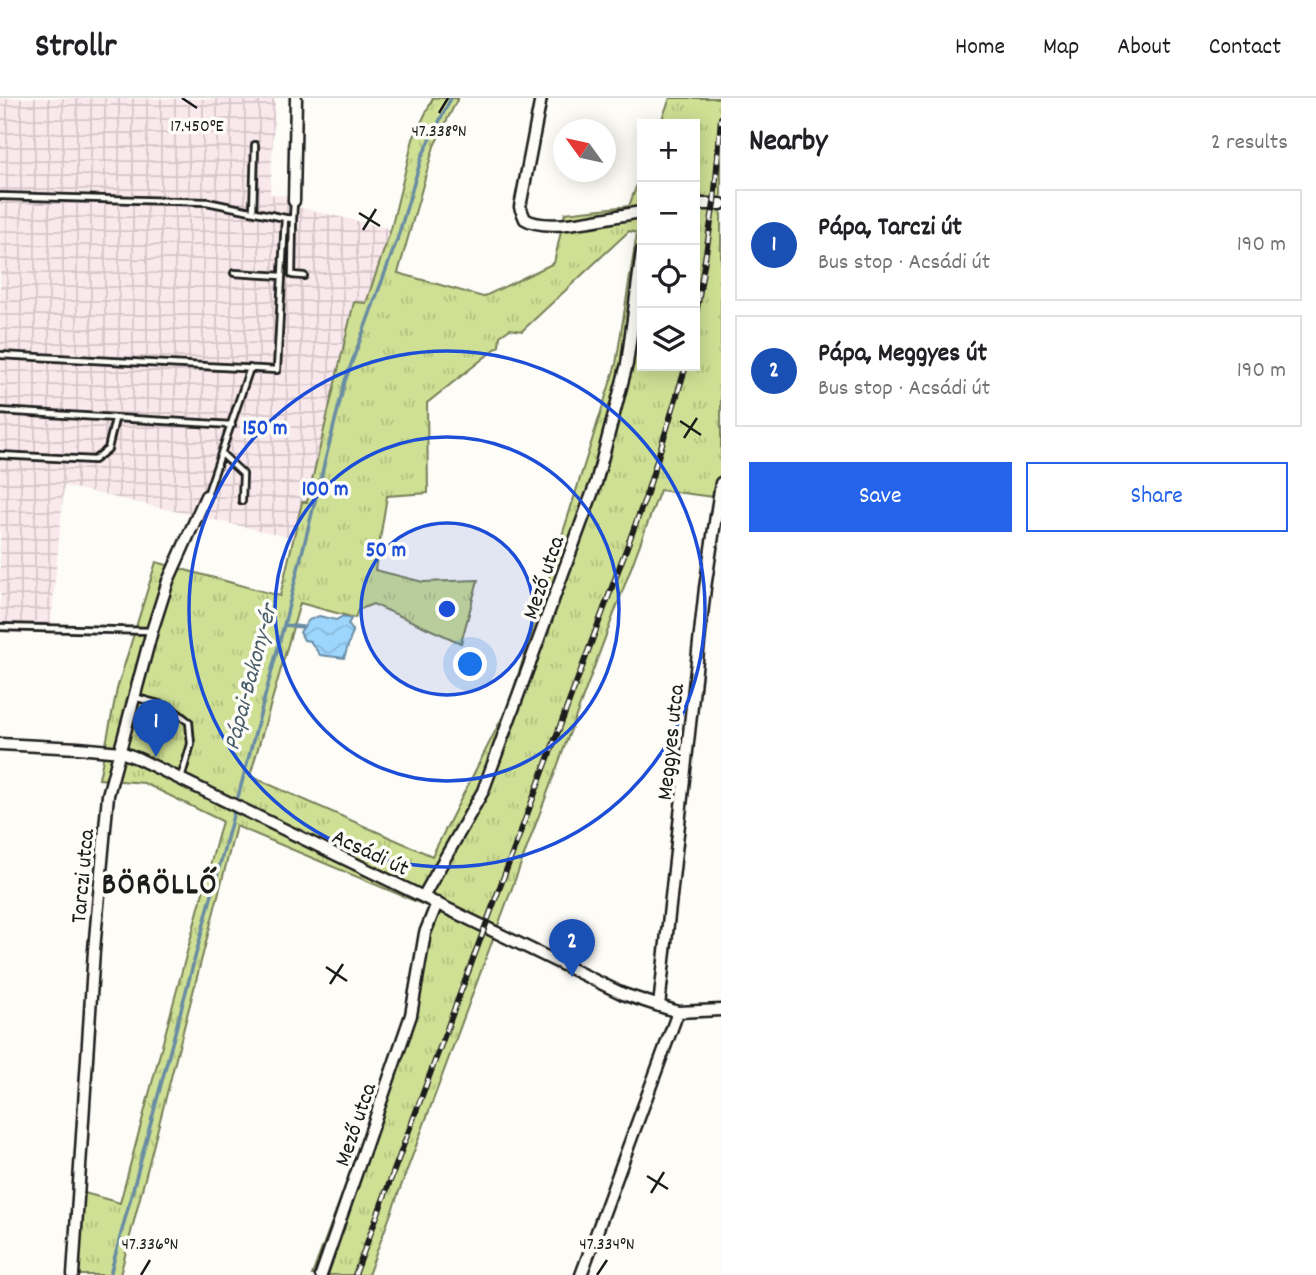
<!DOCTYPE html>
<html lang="en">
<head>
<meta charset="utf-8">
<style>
	body { margin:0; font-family:Dekko,sans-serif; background:#f2f2f2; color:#202124 }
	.controls { position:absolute; right:21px; top:21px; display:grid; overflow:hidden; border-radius:0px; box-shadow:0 4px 18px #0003 }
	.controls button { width:63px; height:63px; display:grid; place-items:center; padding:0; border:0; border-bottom:2px solid #e0e0e0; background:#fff; color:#202124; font:35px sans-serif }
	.compass { position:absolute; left:553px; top:21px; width:63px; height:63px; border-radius:50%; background:#fff; box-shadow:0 4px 18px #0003; rotate:303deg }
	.you { position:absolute; left:471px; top:567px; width:24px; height:24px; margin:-18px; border:5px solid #fff; border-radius:50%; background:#1a73e8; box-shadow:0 0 0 10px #1a73e833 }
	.badge { display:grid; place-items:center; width:46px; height:46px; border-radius:50%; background:#2563eb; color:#fff; font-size:23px; font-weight:700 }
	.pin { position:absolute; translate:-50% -58px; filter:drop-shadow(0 2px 4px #0008) }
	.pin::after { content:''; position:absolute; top:37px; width:24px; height:21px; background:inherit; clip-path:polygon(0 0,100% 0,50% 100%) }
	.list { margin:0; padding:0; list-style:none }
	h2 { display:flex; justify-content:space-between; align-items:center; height:91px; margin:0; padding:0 28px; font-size:30px }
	h2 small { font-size:23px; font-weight:400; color:#757577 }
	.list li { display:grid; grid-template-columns:46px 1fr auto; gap:21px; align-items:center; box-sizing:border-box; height:112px; margin:0 14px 14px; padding:0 14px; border:2px solid #e0e0e0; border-radius:0px }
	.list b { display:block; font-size:26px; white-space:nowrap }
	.list p { margin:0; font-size:23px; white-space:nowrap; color:#757577 }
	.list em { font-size:23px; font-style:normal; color:#757577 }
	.actions { display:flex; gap:14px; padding:21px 28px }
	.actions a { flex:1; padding:16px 0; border:2px solid #2563eb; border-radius:0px; text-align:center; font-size:24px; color:#2563eb }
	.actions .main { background:#2563eb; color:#fff }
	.icon { flex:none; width:38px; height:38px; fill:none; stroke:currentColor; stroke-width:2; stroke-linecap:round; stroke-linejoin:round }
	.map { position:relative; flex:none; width:721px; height:1177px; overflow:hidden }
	header { display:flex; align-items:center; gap:42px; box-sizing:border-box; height:98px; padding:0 35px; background:#fff; border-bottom:2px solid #e0e0e0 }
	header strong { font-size:33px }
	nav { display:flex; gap:38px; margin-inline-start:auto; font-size:24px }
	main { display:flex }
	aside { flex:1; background:#fff }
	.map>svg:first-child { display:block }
	.industrial { fill:url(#industrial-grid) }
	.grass { fill:url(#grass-tufts); stroke:#767e58; stroke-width:2; fill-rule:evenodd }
	.water { fill:url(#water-waves); stroke:#698ca3; stroke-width:2 }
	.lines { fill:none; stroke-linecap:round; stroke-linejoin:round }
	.stream { stroke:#698ca3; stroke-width:3.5 }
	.lane-casing { stroke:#1c1c1c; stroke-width:10 }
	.street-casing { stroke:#1c1c1c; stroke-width:15 }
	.lane { stroke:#fdfcf7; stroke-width:4.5 }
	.street { stroke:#fdfcf7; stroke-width:10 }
	.rail-casing { stroke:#1c1c1c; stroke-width:6 }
	.rail { stroke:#fdfcf7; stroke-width:3.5; stroke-dasharray:10; stroke-linecap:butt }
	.ticks { fill:none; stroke:#1c1c1c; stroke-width:2.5 }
	.ring { fill:none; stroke:#1d4ed8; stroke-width:3.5 }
	.labels { text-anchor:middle; stroke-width:7; stroke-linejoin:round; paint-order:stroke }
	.street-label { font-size:23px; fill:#1c1c1c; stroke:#fdfcf7 }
	.water-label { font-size:24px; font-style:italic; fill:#495d6b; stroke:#fdfcf7 }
	.district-label { font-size:30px; font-weight:bold; letter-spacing:2px; fill:#1c1c1c; stroke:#fdfcf7 }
	.ticks-label { font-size:18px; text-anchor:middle; fill:#1c1c1c; stroke:#fdfcf7; stroke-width:7; stroke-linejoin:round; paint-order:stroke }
	.centre { fill:#1d4ed8; stroke:#fdfcf7; stroke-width:3.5 }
	.ring-label { font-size:21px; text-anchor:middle; font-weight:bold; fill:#1d4ed8; stroke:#fdfcf7; stroke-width:7; stroke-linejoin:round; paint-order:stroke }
</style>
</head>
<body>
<header>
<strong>Strollr</strong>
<nav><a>Home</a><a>Map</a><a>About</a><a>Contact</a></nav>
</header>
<main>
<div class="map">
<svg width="721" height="1177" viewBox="0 0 721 1177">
	<defs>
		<pattern id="industrial-grid" width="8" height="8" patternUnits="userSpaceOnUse" patternTransform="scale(1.75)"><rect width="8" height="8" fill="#f9e8ec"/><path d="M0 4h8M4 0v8" fill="none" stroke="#d5c6ca"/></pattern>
		<pattern id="grass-tufts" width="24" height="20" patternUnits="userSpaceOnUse" patternTransform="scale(1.75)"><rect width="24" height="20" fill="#cfe094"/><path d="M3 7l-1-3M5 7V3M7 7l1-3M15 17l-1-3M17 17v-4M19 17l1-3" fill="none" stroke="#b1c07f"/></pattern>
		<pattern id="water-waves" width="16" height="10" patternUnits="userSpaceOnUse" patternTransform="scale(1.75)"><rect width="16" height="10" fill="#9dd6fd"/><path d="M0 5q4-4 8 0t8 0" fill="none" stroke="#87b7d8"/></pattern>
	</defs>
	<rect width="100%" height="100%" fill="#fdfcf7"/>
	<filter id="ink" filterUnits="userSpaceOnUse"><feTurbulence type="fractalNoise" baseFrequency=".0143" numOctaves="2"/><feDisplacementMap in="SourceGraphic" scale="14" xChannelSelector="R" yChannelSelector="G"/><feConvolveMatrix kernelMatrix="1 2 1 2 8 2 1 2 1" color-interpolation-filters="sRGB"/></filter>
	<g filter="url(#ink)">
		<path class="industrial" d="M0,0L275,1L270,96L289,98V107L391,131L366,206L354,204L307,404H302L294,440L64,388L50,535H0Z"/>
		<path class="grass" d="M433,0H458L434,48L398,175L483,199L554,165L565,115L629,108L642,73V268H695V26H660L670,0H721V400L660,392L368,1177H312L407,923L429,809L236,728L120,1177H68L74,1092L120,1105L222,723L144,685L99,681L117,591L156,464L280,498L302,404H307L354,204L366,205L391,131L413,41ZM629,133L637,135L616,266L509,606L432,758L250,678L300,505L355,520L358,512L373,506L461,545L478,482L423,484L375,472L387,398L428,395L427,305L499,248L500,238L510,231L522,233Z"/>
		<path class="water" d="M319,518L336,522L343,518L351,521L348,526L353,533L344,560L320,557L310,543L304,542L300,534L309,522Z"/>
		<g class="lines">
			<path class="stream" d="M284,527L302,529
				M110,1177L284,527L345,283L397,142L422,58L451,0"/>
			<defs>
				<path id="lane" d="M0,98L207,104L285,120
					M253,113L255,47
					M293,121L292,177L304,178
					M234,175L282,178
					M0,257L277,272L285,120L293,121L294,104
					M0,313L232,327
					M0,357L94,362L108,351L115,321
					M223,357L243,376L242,403
					M207,397L250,270
					M0,529L151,533
					M134,599L170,609L189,624L191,646L181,680"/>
				<path id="street" d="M541,0L520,109L525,121C548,136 615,117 642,114
					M294,103L296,0
					M695,106H721
					M0,646L78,650L121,654L137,660L623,896L678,914L721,912
					M423,799L483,693L596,385L627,266L642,153
					M659,908L705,490L721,385
					M73,1177L94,852L108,697L152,533L168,483L206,398
					M321,1177L411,917L425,835L437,805
					M581,1177L678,914"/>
			</defs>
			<use href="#lane" class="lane-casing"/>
			<use href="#street" class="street-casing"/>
			<use href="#lane" class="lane"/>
			<use href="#street" class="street"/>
			<defs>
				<path id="rail" d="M695,223L714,105L721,20
					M355,1177L646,398L686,268"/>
			</defs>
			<use href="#rail" class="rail-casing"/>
			<use href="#rail" class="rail"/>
		</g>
	</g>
	<path class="ticks" d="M182,0L197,10M439,15L448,0M359,115L380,128M363,132L376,111M680,323L701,337M684,340L697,320M326,869L347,883M330,886L343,866M647,1078L668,1091M651,1095L664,1074M141,1177L150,1162M597,1177L607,1162"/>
	<circle cx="447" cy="511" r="86" fill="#1d4ed8" fill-opacity=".12"/>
	<g class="ring">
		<circle cx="447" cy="511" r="86"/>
		<circle cx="447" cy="511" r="172"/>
		<circle cx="447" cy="511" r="258"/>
	</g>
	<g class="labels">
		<g class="street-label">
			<text transform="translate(542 479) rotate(-71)" y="8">Mező utca</text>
			<text transform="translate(669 644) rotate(-84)" y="8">Meggyes utca</text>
			<text transform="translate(371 753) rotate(25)" y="8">Acsádi út</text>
			<text transform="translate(81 778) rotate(-85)" y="8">Tarczi utca</text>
			<text transform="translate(354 1026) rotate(-71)" y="8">Mező utca</text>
		</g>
		<g class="water-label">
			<text transform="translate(249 579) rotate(-75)" y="8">Pápai-Bakony-ér</text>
		</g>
		<g class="district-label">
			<text x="160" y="795">BÖRÖLLŐ</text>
		</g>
	</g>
	<g class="ticks-label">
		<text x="197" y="33">17.450°E</text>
		<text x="439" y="38">47.338°N</text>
		<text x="150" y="1151">47.336°N</text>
		<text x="607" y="1151">47.334°N</text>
	</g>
	<circle cx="447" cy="511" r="10" class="centre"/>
	<g class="ring-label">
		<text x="265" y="336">150 m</text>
		<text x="325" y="397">100 m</text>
		<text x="386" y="458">50 m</text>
	</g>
</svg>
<div class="controls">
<button>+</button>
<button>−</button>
<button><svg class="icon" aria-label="locate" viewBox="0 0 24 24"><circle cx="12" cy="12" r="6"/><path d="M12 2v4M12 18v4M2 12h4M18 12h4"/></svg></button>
<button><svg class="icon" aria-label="layers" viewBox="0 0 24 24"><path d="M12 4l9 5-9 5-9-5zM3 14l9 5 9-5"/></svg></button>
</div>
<svg class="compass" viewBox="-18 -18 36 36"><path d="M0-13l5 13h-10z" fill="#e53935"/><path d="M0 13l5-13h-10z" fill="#757577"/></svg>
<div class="you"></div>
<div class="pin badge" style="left:156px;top:659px;background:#1a4fb4">1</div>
<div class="pin badge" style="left:572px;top:879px;background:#1a4fb4">2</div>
</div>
<aside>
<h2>Nearby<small>2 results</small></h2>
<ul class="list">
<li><span class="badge" style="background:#1a4fb4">1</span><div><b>Pápa, Tarczi út</b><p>Bus stop · Acsádi út</p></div><em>190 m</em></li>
<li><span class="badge" style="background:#1a4fb4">2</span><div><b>Pápa, Meggyes út</b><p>Bus stop · Acsádi út</p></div><em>190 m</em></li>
</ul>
<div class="actions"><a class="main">Save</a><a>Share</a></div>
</aside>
</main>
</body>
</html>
